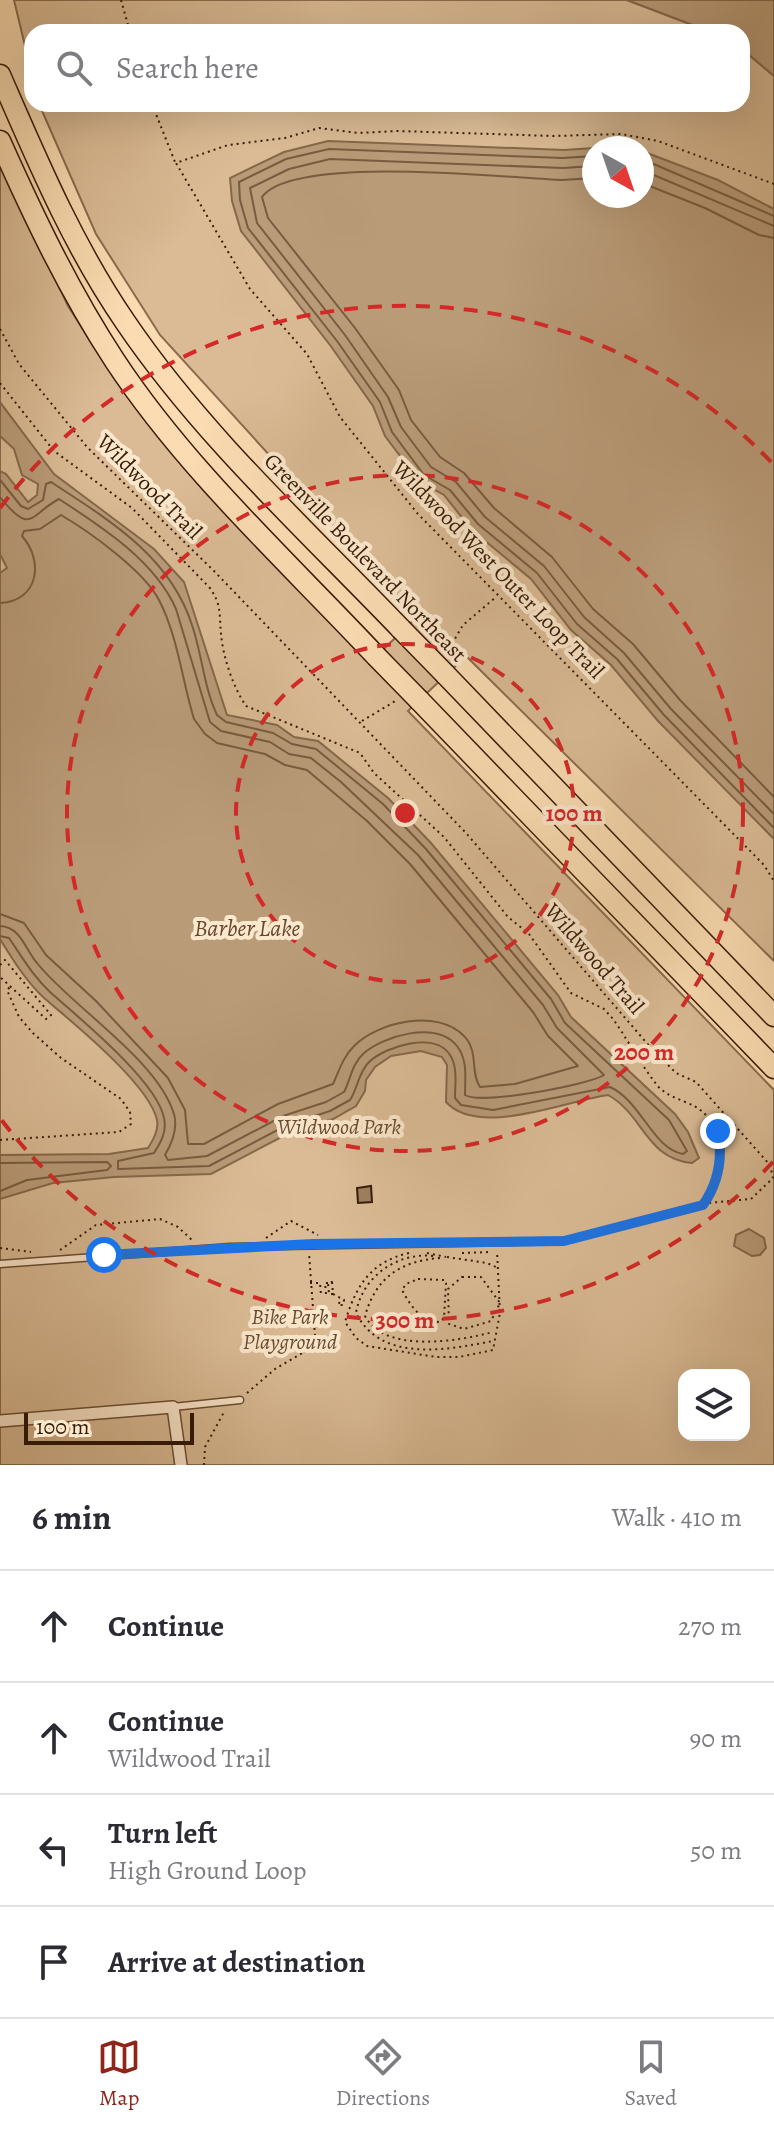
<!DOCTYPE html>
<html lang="en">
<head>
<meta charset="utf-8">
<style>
	body { margin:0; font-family:Alegreya,serif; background:#f2f2f3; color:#2b2b33 }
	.controls { position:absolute; right:24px; bottom:24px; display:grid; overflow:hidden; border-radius:16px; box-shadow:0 8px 32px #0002 }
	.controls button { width:72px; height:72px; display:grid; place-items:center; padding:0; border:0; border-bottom:2px solid #e1e1e2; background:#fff; color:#2b2b33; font:40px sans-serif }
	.compass { position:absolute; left:582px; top:136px; width:72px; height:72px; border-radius:50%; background:#fff; box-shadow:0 8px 32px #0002; rotate:140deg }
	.scale { position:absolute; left:24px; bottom:20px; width:170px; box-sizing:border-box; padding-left:8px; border:4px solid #381c06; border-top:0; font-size:22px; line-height:28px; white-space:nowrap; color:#381c06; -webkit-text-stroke:6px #fce8cd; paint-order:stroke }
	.stop { position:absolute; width:24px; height:24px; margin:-18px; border:6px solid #1a73e8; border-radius:50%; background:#fff }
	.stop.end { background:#1a73e8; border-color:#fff; box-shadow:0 2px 8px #0008 }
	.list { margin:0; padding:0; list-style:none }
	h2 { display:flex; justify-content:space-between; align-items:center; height:104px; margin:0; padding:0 32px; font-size:34px }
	h2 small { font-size:26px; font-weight:400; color:#7c7c81 }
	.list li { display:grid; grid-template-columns:52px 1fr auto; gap:24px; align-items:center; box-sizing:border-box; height:112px; padding:0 32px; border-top:2px solid #e1e1e2 }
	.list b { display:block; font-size:30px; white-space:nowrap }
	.list p { margin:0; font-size:26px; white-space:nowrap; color:#7c7c81 }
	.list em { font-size:26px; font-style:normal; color:#7c7c81 }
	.icon { flex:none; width:44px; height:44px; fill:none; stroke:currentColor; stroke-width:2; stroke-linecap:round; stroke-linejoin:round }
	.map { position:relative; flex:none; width:774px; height:1465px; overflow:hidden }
	.search { position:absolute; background:#fff; box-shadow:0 8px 32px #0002; left:24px; right:24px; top:24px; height:88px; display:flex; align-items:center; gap:20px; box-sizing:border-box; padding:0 28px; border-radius:24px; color:#7c7c81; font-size:30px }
	.sheet { height:552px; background:#fff }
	nav { display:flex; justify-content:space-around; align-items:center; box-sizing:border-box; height:112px; border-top:2px solid #e1e1e2; background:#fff; font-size:22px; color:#7c7c81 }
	nav a { display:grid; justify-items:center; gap:4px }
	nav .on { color:#8f2418 }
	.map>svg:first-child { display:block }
	.green { fill:#dabb95; stroke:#896c4e; stroke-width:2; fill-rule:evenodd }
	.water { fill:#b99b78; stroke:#85684a; stroke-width:2 }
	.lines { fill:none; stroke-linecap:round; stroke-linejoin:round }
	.shore { stroke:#785c3f; stroke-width:2 }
	.building { fill:#9d805f; stroke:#381c06; stroke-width:2 }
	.lane-casing { stroke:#694c31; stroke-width:9 }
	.street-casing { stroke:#694c31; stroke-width:14 }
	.highway-casing { stroke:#381c06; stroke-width:23 }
	.path { stroke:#381c06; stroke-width:2; stroke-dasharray:2 4; stroke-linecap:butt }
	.lane { stroke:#fce8cd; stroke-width:6 }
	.street { stroke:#fce8cd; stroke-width:11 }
	.highway { stroke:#fbdcb2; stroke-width:20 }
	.highway-bridge-casing { stroke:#381c06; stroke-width:23; stroke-linecap:butt }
	.highway-bridge { stroke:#fbdcb2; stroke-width:20 }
	.route { stroke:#1a73e8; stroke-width:10 }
	.ring { fill:none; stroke:#d62828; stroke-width:4; stroke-dasharray:14 10 }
	.labels { text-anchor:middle; stroke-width:8; stroke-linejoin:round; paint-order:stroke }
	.street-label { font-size:22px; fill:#381c06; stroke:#fce8cd }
	.park-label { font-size:22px; font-style:italic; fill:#694c31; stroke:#fce8cd }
	.water-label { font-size:24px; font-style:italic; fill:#65482e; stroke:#fce8cd }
	.centre { fill:#d62828; stroke:#fce8cd; stroke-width:4 }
	.ring-label { font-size:24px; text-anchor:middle; font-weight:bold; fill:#d62828; stroke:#fce8cd; stroke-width:8; stroke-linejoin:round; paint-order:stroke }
</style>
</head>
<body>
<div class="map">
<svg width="774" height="1465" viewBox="0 0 774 1465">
	<rect width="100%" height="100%" fill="#fbdcb2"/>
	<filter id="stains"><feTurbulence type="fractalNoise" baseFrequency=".0025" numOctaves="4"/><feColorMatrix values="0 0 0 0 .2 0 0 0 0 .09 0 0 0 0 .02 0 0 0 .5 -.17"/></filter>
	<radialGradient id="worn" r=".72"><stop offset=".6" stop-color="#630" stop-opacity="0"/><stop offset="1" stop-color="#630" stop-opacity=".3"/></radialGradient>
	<path class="green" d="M14,0H627L711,32H32V75Z
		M742,49L774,76V961L466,656L408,711L774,1090V1465H0V160L68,306L123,391L177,456L369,663L417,617L160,335L96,234L39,104H742ZM594,148H642V196H594ZM684,1375H744V1435H684Z"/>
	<path class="water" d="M627,0H774V76L742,49V32H711Z
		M328,141L564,150L594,148V196H642V151L718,180L774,209V839L658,721L611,665L571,630L531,579L472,530L444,495L419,481L385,436L373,406L330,345L241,231L232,201L230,178L284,152Z
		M0,402L54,474L154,549L184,582L227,715L277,725L294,737L318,741L388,798L431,843L558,995L571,1017L675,1114L688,1132L699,1158L692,1163C646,1159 644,1115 608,1095C565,1101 479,1138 446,1102L447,1065L442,1057L421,1051L391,1056L375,1067L366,1080L365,1091L356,1106L333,1119L291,1132L211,1174L114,1177L53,1183L0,1199V1155L109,1154L148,1148C153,1140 159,1130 157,1120C149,1084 72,1022 44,998C26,981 13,960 0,939V573L7,568L0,554V471L6,474L28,502L37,495L38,484L22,475L14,449L0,436Z
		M749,1229L764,1238L766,1248L760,1255L752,1256L734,1246L736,1235Z"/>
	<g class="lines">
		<path class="shore" d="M594,156L563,158L329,149L286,159L239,182L240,200L248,228L337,341L380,402L392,432L424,475L450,490L478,524L537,573L577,624L617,659L664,715L774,828
			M642,159L774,216
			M594,166L563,168L330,159L289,169L250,188L257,223L345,335L388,397L401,427L431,467L456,482L485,517L544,566L584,617L624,653L671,709L774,814
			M642,170L774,226
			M594,178L562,180C507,178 293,154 262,197L268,218L355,328L399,390L411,420L440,457L464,473L494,508L552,557L593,609L633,644L680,700L774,797
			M642,183L705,208L759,235L774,238
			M0,480L21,506L28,509L43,500L46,484L51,482C109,520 170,556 192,625C202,654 204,688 217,715L226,722L273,733L292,744L316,749L383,804L426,849L551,999L565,1023L669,1120L687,1151L683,1154C653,1149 641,1101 610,1087L493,1110L461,1105L455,1098C455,1085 458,1067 450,1055C435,1031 386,1046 369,1062C358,1073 358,1088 350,1100L330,1111L287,1125L209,1166L118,1169V1161L154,1153C161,1142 167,1132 164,1118C157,1081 79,1018 50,992C33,976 22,957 9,938L0,936
			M0,497C32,537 30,514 59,499C102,527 155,561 176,609L210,722L221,731L270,742L289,754L311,758L341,782L418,855L543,1005L557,1028L604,1075C588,1085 481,1105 465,1095C465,1078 468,1060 457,1046C436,1020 384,1036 364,1053C351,1065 351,1079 344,1092L326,1102L283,1116L207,1156L168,1160L165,1155C172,1143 178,1128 174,1114C157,1059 72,1007 37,963C25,949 21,927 0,926
			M0,603C39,601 44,561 22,536L24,531L40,529L61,515C90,532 144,571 159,600C178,637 182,680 194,719L205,734L217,743L265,754L285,765L307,770L367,821L410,864L533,1012L548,1036L578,1066L515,1084L480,1087C470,1073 479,1051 464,1036C437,1008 378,1022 354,1046C343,1057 339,1071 333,1084L278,1104L204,1144H188L185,1110L168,1078L96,1001L46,955L24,923L0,914
			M0,1163L107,1162L111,1166L107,1170L27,1180L0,1191"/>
	</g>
	<path class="building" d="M371,1186L372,1202L358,1203L357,1188Z"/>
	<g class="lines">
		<defs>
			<path id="lane" d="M0,1264L230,1247L564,1241
				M173,1407L240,1400"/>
			<path id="street" d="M0,1421L173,1407L181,1465"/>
			<path id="highway" d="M0,75C37,160 73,246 126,323C202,435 307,531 401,629
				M0,141C34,217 69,291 115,361C187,470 287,561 376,656
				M445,674L774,1016
				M419,700L774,1068"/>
		</defs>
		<use href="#lane" class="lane-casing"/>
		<use href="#street" class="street-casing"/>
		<use href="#highway" class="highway-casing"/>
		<path class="path" d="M121,0L130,32
			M152,104L175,162
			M774,184L658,141L621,134L554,136L397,131L358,133L319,128L285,138L228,145L176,163L250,289L307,354L340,417L418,514L764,865L774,881
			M0,329L19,364L87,447L214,571L466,833L651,1048L676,1073L696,1082L770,1165L773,1178L751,1199L708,1203L573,1239
			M0,383L54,451L132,508L209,587C222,604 219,614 221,634C223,657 233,687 246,706L360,753L374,773L444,837L508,917L529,934L571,993L604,1009L613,1019C628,1040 641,1065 657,1085C665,1096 683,1100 694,1106C730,1126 725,1174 704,1203
			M446,654L463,625L496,597
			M362,721L397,700
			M0,965L5,960L51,1015L46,1019L0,977
			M0,1140L119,1132L131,1124L130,1112L121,1099L61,1058L33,1033L19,1017L7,990L10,987
			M266,1238L291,1221L318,1235
			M0,1248L31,1252
			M60,1250L96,1225L160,1219L178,1227L193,1241
			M409,1253C370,1262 356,1286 345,1322L356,1338L367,1346L436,1357H459L493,1350L500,1313L497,1251
			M427,1253L446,1257
			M462,1253L491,1252
			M433,1256C397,1252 362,1277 356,1313C381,1363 447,1350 493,1341
			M447,1257L487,1263L498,1268
			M440,1258C401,1261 376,1277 365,1316C385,1354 459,1341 493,1332
			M462,1277H481L500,1303L491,1321L464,1329L449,1324L448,1289Z
			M418,1279L445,1280L446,1283L444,1318L440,1322C421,1322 410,1305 402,1290L406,1284Z
			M332,1282L333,1294H329L328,1283Z
			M310,1283H320L321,1295
			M326,1294L325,1283H328
			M333,1294L344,1300L343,1305H338L341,1300
			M247,1393L275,1369L304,1352L315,1336L309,1253
			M204,1465L205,1447L224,1412"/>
		<use href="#lane" class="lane"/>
		<use href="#street" class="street"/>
		<use href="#highway" class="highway"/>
		<defs>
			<path id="highway-bridge" d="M401,629L445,674
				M376,656L419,700"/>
		</defs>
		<use href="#highway-bridge" class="highway-bridge-casing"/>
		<use href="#highway-bridge" class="highway-bridge"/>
	</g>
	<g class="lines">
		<path class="route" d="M104,1255L313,1244L564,1241L703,1205C719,1182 723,1158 718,1131"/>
	</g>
	<g class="ring">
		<circle cx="405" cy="813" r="169"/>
		<circle cx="405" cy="813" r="338"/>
		<path d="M773 1162A507 507 0 0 1 0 1118M0 508A507 507 0 0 1 773 464"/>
	</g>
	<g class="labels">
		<g class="street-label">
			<text transform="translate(150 486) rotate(45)" y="8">Wildwood Trail</text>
			<text transform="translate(366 557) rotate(46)" y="8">Greenville Boulevard Northeast</text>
			<text transform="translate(499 569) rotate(46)" y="8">Wildwood West Outer Loop Trail</text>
			<text transform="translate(595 958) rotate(49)" y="8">Wildwood Trail</text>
		</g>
		<g class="park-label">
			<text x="339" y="1134">Wildwood Park</text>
			<text x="290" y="1324">Bike Park<tspan x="290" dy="25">Playground</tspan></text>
		</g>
		<g class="water-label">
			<text x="247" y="936">Barber Lake</text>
		</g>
	</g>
	<circle cx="405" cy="813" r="12" class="centre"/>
	<g class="ring-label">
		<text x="574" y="821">100 m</text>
		<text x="644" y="1060">200 m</text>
		<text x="405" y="1328">300 m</text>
	</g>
	<rect width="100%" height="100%" filter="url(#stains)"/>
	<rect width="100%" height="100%" fill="url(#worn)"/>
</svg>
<div class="controls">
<button><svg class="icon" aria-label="layers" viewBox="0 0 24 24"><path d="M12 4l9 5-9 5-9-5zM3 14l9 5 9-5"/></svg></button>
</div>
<svg class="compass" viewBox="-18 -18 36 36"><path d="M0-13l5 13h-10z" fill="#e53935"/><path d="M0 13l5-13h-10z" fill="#7c7c81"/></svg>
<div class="scale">100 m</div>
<div class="stop" style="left:104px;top:1255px"></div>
<div class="stop end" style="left:718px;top:1131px"></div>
<div class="search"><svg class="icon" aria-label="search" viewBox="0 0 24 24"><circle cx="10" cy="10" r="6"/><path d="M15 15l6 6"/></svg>Search here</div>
</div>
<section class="sheet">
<h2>6 min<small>Walk · 410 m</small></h2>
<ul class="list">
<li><svg class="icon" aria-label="ahead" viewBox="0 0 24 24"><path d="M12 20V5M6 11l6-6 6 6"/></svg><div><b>Continue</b></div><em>270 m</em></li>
<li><svg class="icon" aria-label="ahead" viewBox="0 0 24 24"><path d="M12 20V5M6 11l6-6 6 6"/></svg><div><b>Continue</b><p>Wildwood Trail</p></div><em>90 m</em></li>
<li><svg class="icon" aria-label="left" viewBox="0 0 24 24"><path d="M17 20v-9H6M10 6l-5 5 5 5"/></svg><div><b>Turn left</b><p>High Ground Loop</p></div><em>50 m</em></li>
<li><svg class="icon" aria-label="arrive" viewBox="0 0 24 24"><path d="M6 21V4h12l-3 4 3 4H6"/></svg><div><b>Arrive at destination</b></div></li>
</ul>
</section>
<nav>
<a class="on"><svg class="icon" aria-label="map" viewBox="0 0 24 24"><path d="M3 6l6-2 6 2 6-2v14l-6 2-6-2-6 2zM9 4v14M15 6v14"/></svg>Map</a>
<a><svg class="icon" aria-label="directions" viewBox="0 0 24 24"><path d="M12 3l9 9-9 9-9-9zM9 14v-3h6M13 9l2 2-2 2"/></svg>Directions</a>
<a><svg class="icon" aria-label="saved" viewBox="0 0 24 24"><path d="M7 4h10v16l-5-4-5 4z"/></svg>Saved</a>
</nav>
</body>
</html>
